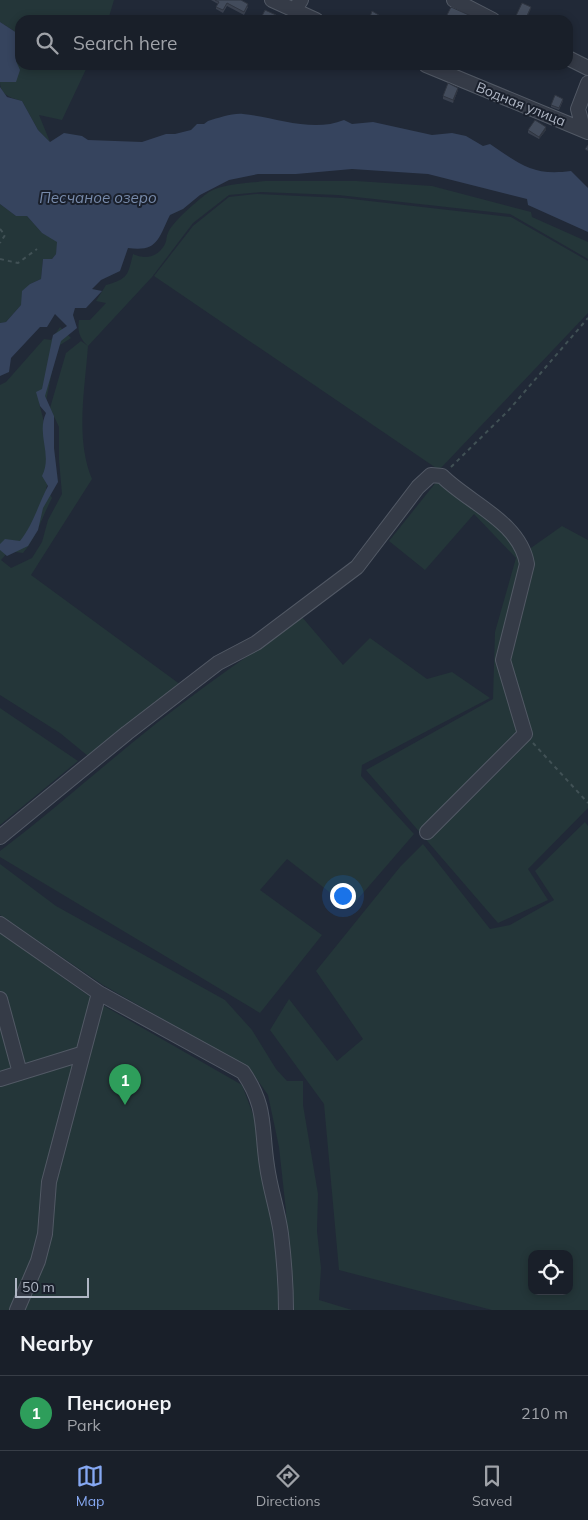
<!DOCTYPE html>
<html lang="en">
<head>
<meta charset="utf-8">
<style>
	body { margin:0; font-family:Mulish,sans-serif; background:#222731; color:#f1f3f6 }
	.controls { position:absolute; right:15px; bottom:15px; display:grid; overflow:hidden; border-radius:10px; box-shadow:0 2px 8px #0003 }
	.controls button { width:45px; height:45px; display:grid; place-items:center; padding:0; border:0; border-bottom:1px solid #373d46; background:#191f29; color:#f1f3f6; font:25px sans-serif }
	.scale { position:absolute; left:15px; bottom:12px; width:74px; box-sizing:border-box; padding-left:5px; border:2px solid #afb6c4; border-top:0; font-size:14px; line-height:18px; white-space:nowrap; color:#afb6c4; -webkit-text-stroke:4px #1a202c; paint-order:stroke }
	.you { position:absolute; left:342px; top:895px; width:18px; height:18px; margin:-12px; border:4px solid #fff; border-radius:50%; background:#1a73e8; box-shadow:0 0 0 8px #1a73e833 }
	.badge { display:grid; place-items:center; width:32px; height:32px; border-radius:50%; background:#86a8f2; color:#fff; font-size:16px; font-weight:700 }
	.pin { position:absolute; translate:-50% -41px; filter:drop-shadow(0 1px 2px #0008) }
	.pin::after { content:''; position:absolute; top:26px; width:18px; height:15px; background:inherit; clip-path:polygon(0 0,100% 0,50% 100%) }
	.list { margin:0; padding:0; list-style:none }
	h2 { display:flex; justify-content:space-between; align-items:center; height:65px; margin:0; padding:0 20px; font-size:21px }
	h2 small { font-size:16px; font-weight:400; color:#9fa2a8 }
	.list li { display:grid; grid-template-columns:32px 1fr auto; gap:15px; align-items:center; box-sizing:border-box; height:75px; padding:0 20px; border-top:1px solid #373d46 }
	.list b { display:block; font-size:19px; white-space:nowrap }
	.list p { margin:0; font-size:16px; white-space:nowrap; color:#9fa2a8 }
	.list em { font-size:16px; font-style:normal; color:#9fa2a8 }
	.icon { flex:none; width:28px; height:28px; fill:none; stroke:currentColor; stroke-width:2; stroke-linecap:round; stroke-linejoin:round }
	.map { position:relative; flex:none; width:588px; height:1310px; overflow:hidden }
	.search { position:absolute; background:#191f29; box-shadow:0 2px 8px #0003; left:15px; right:15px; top:15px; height:55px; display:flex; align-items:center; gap:12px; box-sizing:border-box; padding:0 18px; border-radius:15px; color:#9fa2a8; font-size:19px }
	.sheet { height:140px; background:#191f29 }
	nav { display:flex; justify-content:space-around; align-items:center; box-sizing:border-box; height:70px; border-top:1px solid #373d46; background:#191f29; font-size:14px; color:#9fa2a8 }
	nav a { display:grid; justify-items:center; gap:2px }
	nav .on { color:#86a8f2 }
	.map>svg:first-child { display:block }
	.green { fill:#243639; fill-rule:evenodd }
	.water { fill:#36445e }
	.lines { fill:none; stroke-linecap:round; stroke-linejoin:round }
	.minor-casing { stroke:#525965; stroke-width:16 }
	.path { stroke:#415155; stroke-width:2; stroke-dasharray:4 4; stroke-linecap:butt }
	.minor { stroke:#353b47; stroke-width:14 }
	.wall { fill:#3a414f }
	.shaded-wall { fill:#2f3540 }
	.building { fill:#434c5c; stroke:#2f3540 }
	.labels { text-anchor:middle; stroke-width:4; stroke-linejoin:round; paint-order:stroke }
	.street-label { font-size:14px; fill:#afb6c4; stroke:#1a202c }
	.water-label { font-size:15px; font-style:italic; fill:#788bab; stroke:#1a202c }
</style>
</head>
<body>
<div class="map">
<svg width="588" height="1310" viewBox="0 0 588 1310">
	<rect width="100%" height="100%" fill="#212937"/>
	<path class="green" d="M0,0H114L108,20H20V35L0,22Z
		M20,44V65H88L62,120L39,115L50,142L38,130L22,101C11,98 0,95 0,82H16V62Z
		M265,181H356L432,186L531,212L532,217L588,242V259L510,214L338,195L261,192L229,195L193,223L152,277L88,346C80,339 77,331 79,320H90L106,303L96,301L106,285C128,279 128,275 133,254C146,260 158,257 165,244C167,240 166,236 168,233C172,222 199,199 209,192C222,184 250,183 265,181Z
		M257,194L343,198L511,217L588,261V313L439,470L154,276L193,226L229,197Z
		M0,204L16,216H27L42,233L58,241L56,254L52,259H43L41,279L30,284L21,305L6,322L0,323Z
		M60,327L71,338L57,347L46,401L39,403L43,418L51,478L46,488L52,498C42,517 37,536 23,553L9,551L1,560L11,568L32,558L42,542L48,520L62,494L59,460V427L50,408L66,353L81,341L88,346C85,388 75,439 92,479L31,575L181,685L88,756L60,733L0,695V385L6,382L44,339L51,340Z
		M437,481L528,550L562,526L588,540V808L528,869L548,900L498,923L366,770L493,699L495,632L516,558L474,514L425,570L389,541Z
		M302,617L343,665L370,638L427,679L452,672L490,698L362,765L361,776L414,834L350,908L287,859L260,890L322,935L260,1013L0,857V851C54,810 105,764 158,722C205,685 254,652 302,617Z
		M0,708L78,761L0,825Z
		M585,822L588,826V1310H492L339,1270L324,1104L270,1030L289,999L337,1061L363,1039L316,971L400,867L423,844L490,929L510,925L554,900L535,871ZM532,1254H569V1291H532Z
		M0,864L56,906L225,1000L252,1030L276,1069L287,1081H303V1105L318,1194L317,1231L321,1268L319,1300L352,1310H0V933L99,1003L242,1085L257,1125L279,1276L288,1283L286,1211L279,1147L268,1095L249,1068L103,985L0,915Z"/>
	<path class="water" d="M0,22L20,35L16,61L20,70L16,82H0Z
		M0,87L7,97L22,101L38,130L50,142L64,133L82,136L88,140L142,142L166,134H175L191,130L197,124H204L208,121C219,118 232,113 243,114C275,117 312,133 344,120L352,124L373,122L432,135L452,133L466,136L483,146L490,144C521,165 533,176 571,171L588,188V232L528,205L527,199L428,174L352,169L296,174H258L229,180L200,195L183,209L170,215C158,239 158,252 128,248L120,271L101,280L92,289L102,291L86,308H75L73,315L77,328L61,341L45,396L54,416V448L58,482L43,508L38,530L28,546L7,556L0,550V544L5,539L20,541C33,525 38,505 48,486L42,476C53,454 36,435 46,413L40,406L36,392L42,389L53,335L67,326L55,314L47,327H40L11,358L9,372L0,376V323L6,322L21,305L22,291L30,284L41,279L43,259H52L56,254L57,242L42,233L27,216H16L0,204Z"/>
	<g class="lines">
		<defs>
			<path id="minor" d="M272,0L316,20
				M454,0L493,20
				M294,11L301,0
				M568,58L588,68
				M426,65L588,132
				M583,128L578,109L588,83
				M0,837L127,733L218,663L256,643L357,567L418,487L431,475L442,476C469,503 520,522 527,564L503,660L525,734L427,832
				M0,924L99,993L243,1072C267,1107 261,1127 267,1166C270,1189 278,1211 281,1234C284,1259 286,1284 286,1310
				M0,999L20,1073
				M0,1079L81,1054
				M17,1310L38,1261L45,1234L49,1182L99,993"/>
		</defs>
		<use href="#minor" class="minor-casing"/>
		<path class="path" d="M0,229L5,235L0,243
			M0,259L18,263L37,249
			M451,467L508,411L588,318
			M533,743L588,803"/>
		<use href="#minor" class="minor"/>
	</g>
	<path class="wall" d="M211,0H241L248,7L244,15L227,6L223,13L216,9V7L218,4Z
		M458,90L453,103L443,99V96Z
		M563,101L559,110L551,107V105Z
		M528,130H546L539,139L528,133Z"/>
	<path class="shaded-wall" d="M531,7V9L526,20H525Z
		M458,88V90L453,103V100Z
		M546,127V130L539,139V137Z"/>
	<path class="building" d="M215,0H241L248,4L244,12L227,3L223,10L216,7L219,2Z
		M522,3L531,7L525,20H514Z
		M451,7L471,16L469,20H452L446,17Z
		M265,10L276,15L274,20H260Z
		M372,11L387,20H369Z
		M448,83L458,88L453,100L443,96Z
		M555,95L563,99L559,108L551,105Z
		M535,120L546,127L539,137L528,130Z
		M588,145V151L585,149Z"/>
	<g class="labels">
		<g class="street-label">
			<text transform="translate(521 104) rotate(22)" y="5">Водная улица</text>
		</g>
		<g class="water-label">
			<text x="98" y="203">Песчаное озеро</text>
		</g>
	</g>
</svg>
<div class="controls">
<button><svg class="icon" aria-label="locate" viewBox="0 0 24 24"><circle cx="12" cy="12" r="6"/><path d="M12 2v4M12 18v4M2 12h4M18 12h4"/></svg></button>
</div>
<div class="scale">50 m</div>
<div class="you"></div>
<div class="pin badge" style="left:125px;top:1105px;background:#2e9e5b">1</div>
<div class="search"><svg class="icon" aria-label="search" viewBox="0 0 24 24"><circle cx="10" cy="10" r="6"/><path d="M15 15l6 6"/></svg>Search here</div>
</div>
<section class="sheet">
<h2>Nearby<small></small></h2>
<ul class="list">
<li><span class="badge" style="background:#2e9e5b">1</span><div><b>Пенсионер</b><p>Park</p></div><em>210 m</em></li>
</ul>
</section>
<nav>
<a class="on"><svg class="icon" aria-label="map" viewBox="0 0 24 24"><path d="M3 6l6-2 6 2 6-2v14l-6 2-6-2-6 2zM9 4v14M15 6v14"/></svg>Map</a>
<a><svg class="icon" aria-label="directions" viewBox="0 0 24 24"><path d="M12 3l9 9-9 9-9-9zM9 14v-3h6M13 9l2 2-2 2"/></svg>Directions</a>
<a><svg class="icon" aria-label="saved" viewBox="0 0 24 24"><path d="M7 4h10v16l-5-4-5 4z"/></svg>Saved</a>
</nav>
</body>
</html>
